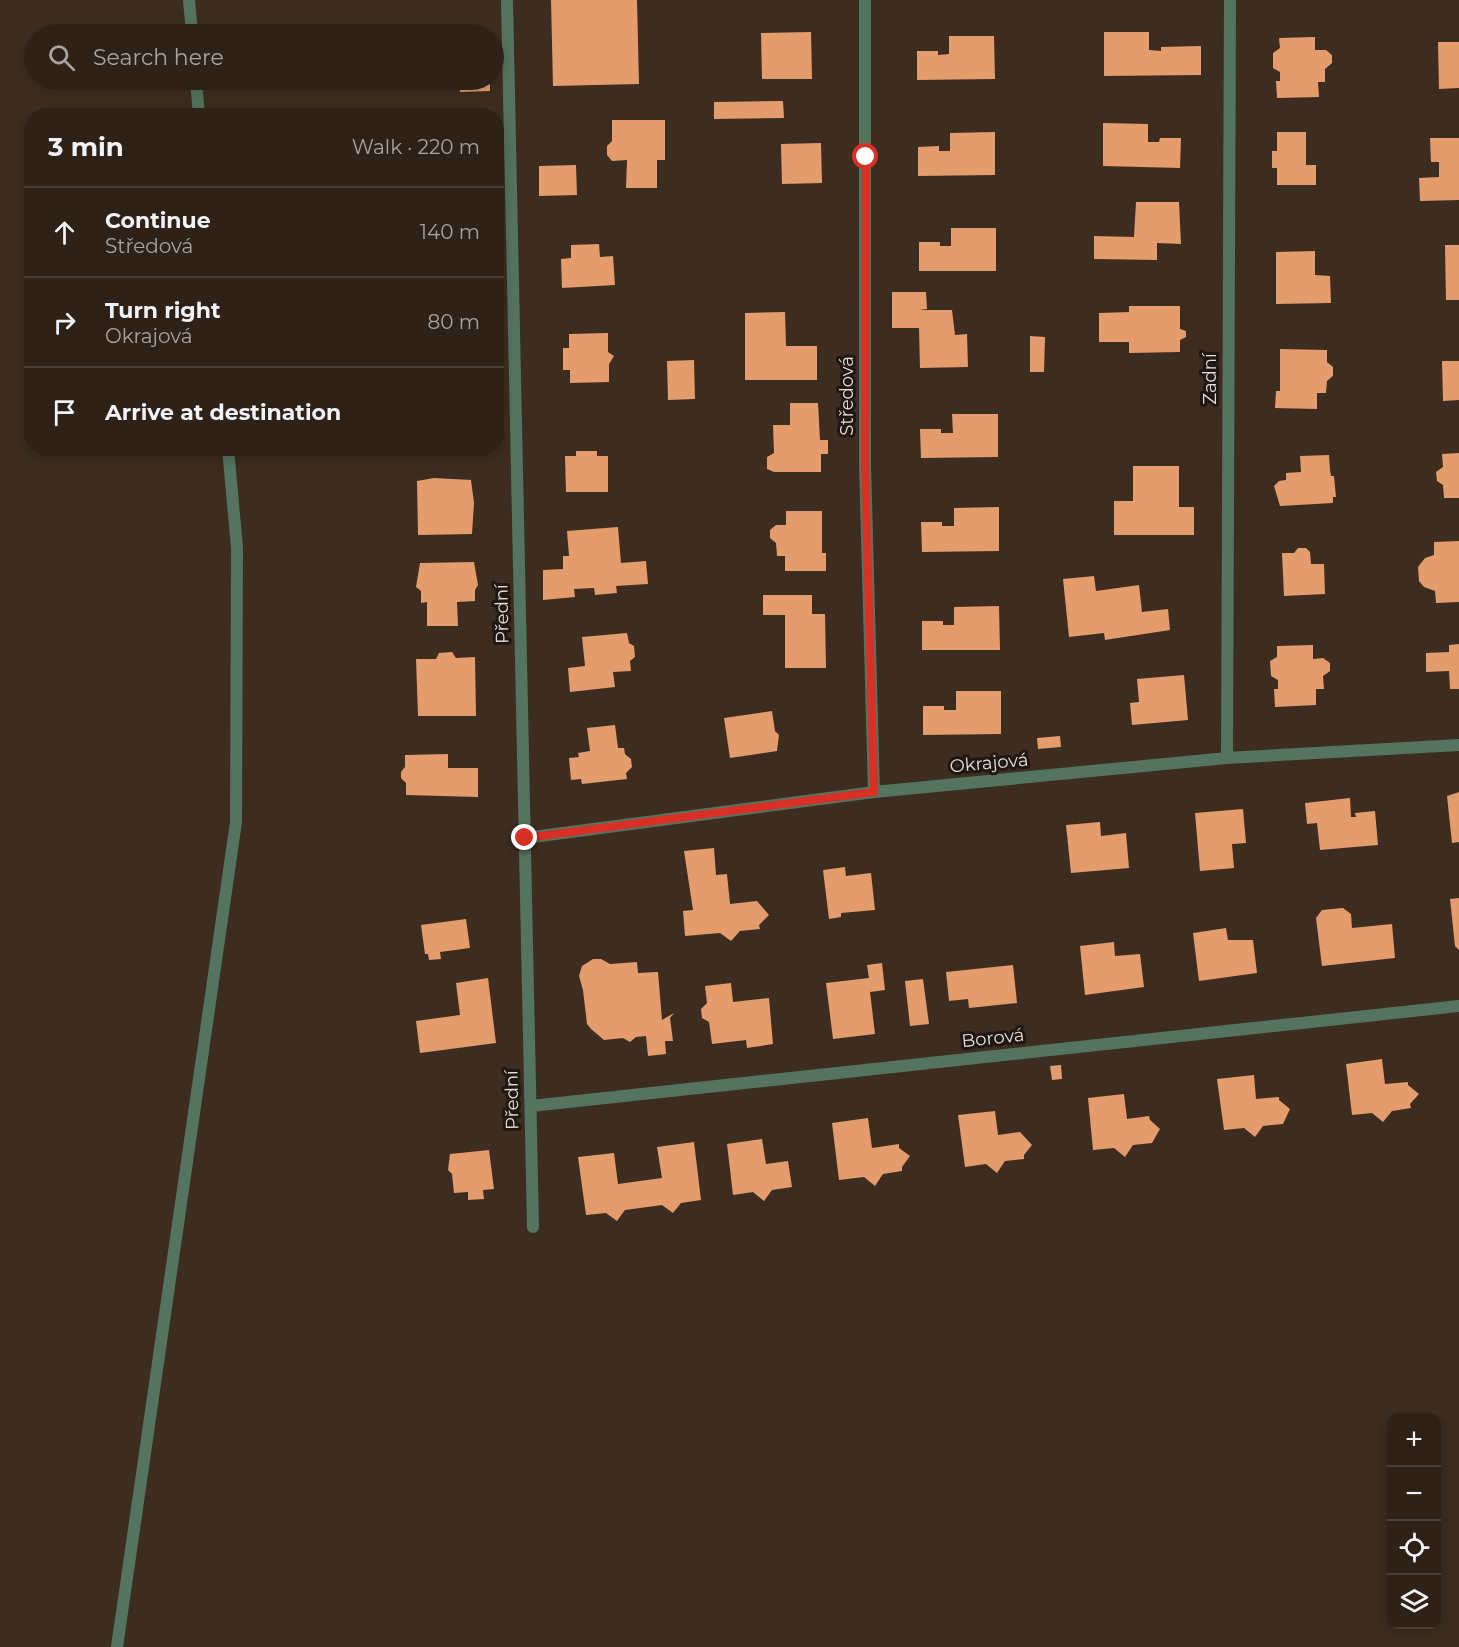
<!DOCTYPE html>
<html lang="en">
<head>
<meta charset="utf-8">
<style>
	body { margin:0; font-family:Montserrat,sans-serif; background:#3a2f25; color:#f1f3f6 }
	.controls { position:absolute; right:18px; bottom:18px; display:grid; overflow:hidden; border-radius:12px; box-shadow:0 3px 15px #0003 }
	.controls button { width:54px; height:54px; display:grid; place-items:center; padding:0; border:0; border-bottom:2px solid #493f37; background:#2e2218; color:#f1f3f6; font:30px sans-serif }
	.stop { position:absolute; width:18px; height:18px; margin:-14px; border:4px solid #d93025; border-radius:50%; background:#fff }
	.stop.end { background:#d93025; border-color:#fff; box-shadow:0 2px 6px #0008 }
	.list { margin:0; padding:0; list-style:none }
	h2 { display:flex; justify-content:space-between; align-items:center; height:78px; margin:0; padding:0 24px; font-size:26px }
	h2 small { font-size:20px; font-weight:400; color:#a7a4a2 }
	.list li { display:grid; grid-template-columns:39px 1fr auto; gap:18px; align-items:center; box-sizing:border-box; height:90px; padding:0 24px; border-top:2px solid #493f37 }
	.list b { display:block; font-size:22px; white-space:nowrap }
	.list p { margin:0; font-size:20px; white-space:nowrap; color:#a7a4a2 }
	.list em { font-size:20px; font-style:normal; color:#a7a4a2 }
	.icon { flex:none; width:33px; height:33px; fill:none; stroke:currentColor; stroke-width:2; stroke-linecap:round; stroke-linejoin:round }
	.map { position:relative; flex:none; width:1459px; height:1647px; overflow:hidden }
	.search { position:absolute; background:#2e2218; box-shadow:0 3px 15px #0003; left:24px; top:24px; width:480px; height:66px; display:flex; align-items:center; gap:15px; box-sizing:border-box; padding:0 21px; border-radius:33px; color:#a7a4a2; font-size:22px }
	.panel { position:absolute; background:#2e2218; box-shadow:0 3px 15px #0003; left:24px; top:108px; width:480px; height:348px; border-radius:24px }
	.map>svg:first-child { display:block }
	.building { fill:#e59c6d }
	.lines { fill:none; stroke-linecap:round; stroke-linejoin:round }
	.minor { stroke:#55745f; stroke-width:12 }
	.tertiary { stroke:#55745f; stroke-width:12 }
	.route { stroke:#d93025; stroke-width:8 }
	.labels { text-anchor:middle; stroke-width:6; stroke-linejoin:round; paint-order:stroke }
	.street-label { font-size:18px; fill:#e6dcd4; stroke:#1e1712 }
</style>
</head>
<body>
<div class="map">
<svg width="1459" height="1647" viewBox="0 0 1459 1647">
	<rect width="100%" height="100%" fill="#3d2d20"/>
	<path class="building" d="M551,0H637L639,84L553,86Z
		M445,26V34H407L406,27Z
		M811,32L812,79H762L761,33Z
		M1104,32H1149V50L1161,51V47L1201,46V75L1104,76Z
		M949,36H994L995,79L917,80V51H938V55L949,54Z
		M1315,37V50H1326L1332,55V63L1325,69V82H1318L1319,97L1277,98L1276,81H1280V72L1273,68V53L1280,48L1279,38Z
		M1438,42H1459V88L1439,89Z
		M460,80H490V91L460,92Z
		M783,101L784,118L714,119V102Z
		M612,120H665V160H657V188H626L627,160L612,161L607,155V146L612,141Z
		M1103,123L1148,124V142H1159L1160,138H1181L1180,168L1103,166Z
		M995,132V175L918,176V147L939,146V151H950V133Z
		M1277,132H1306V165H1316V185H1277V168H1272V151H1277Z
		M1430,138H1459V200L1420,201L1419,178L1439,177V162H1431Z
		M821,143L822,183L782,184L781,144Z
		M576,165L577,195L539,196V166Z
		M1136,202H1179L1181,244L1157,243V260L1094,259V236L1134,237Z
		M951,228H996V271H919V242H940V246H951Z
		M599,244L600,257L613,256L615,285L562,288L561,259L571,258V245Z
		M1445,245H1459V300H1446Z
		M1315,251V275L1330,276L1331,303L1276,304V252Z
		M892,292H926L927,309L919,310H952L955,335L967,334L968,367L920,368L919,328H892Z
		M1129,306H1180V329L1186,331V337L1180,340V352L1129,353V342H1099V313L1129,312Z
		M785,312L786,346H817V380H745V313Z
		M608,333V352L614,356L609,364V382L570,383V370H563V348H569V334Z
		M1030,336L1045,337L1044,372H1030Z
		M1280,349L1327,350V362L1333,367V376L1327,381L1326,393H1317V409L1275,408L1276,391H1280Z
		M694,360L695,399L668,400L667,361Z
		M1442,361H1459V400L1443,401Z
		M790,403H818L820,440H828V454H821V472H774L767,469V457L774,453L773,425H790Z
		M952,414H998V457L921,458L920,429H941V433H953Z
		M576,451H597V456H608V492H566L565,456H576Z
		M1459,453V498H1444L1443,485L1437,481L1436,472L1443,467L1442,454Z
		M1329,455L1330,470L1331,476H1334L1336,497H1333V503L1280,506L1274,486L1279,481L1286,480V473L1301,472L1300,456Z
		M1133,466H1179V507H1194V535H1114V501H1133Z
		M434,478L471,480L474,503L472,534L418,535L417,481Z
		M999,507V551L922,552L921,522H942V526H954V508Z
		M786,511H822V553H826V571H785V556H777L776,543L770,538V530L776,525H786Z
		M618,527L621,563L646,561L648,584L616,586L617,593L595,595L594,588L574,589L575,597L543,600V570L563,569V556H569L567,531Z
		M1459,541V602L1436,603L1435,591L1424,587L1419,581L1418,567L1425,558L1434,555V542Z
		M1298,548H1306L1310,552L1311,564H1324L1325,594L1284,596L1282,553H1294Z
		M474,562L478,585L475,590V601L457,602L458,626H427V602L421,603V591L416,587L420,563Z
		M1094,576L1096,591L1139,585L1142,612L1168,609L1170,630L1105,640L1104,633L1069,637L1063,579Z
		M763,595H812V614H825L826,668H785V615H763Z
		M999,606L1000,650H922V621H943V625H954V607Z
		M627,633L629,643L634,646L635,657L630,661L631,671L613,672L615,687L570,692L568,668L585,666L582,637Z
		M1459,644V689H1450L1449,671L1426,672V653L1449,652V645Z
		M1313,645V659L1323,658L1330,663V671L1323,676L1324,689H1316V705L1275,707L1274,689H1278V680L1271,676L1270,661L1277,657V646Z
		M452,652L456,658L475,657L476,716H418L416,659H436L439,653Z
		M1184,675L1188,720L1132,725L1130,703L1139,702L1137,679Z
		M956,691H1001V734L923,735V706H944V710H956Z
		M772,711L775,731L779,735L777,751L730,758L724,718Z
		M615,725L618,748H624L625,754L631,759L632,767L626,773L627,779L582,784L581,779L571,780L569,758L579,757L578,753L590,751L587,728Z
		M1060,736L1061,747L1038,749L1037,738Z
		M448,754V768H478V797L406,795V783L401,778V772L405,767V755Z
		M1459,792V842L1452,843L1447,796Z
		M1350,798L1351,817H1356L1355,813L1375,811L1378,845L1320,850L1317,823L1307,824L1305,803Z
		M1243,809L1246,843L1232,844L1234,868L1200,871L1195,813Z
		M1100,822L1101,836L1126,833L1129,868L1071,873L1066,825Z
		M714,848L716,875L727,874L730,904L757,901L769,915L759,925L760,929L740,931L731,941L720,933L685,936L683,911L693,910L684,851Z
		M845,867L846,876L871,873L875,910L841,913V917L829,919L823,870Z
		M1459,898V950L1455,946L1450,899Z
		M1343,908L1351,914L1352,928L1392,924L1395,958L1322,966L1316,918L1322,910Z
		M466,919L470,948L440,952L441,959L429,960L428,954H425L421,925Z
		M1226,928L1228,940H1253L1257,973L1199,981L1193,933Z
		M1114,942L1115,956L1140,954L1144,987L1085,995L1080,946Z
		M593,959H601L610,964L637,962L638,973L658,972L662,1020L674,1013L670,1018L673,1041H665L666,1054L648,1056L646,1036L636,1037L630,1042L623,1038L604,1040L591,1029L587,1024L583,990L579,976L582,966Z
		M882,963L885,990L870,992L875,1034L833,1039L826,983L869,978L867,965Z
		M1013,965L1017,1003L969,1008L968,999L949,1001L946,972Z
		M488,978L496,1043L420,1053L416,1021L460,1015L456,983Z
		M923,979L929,1024L910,1026L905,981Z
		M731,983L733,1002L769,998L773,1044L747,1048L746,1040L712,1044L709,1022L702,1018L701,1009L707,1003L705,986Z
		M1382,1059L1385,1084L1408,1082V1085L1419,1094L1410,1104L1411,1108L1392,1111L1383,1122L1372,1113L1352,1115L1346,1064Z
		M1061,1065L1062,1079L1052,1080L1050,1066Z
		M1254,1075L1256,1099L1279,1097V1100L1290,1109L1283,1124L1263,1126L1255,1137L1244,1128L1224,1130L1217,1079Z
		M1124,1094L1127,1119L1149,1116L1150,1120L1160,1129L1152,1143L1133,1145L1125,1157L1114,1148L1093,1150L1088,1098Z
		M995,1111L998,1135L1020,1132L1032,1145L1024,1155V1159L1005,1161L997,1173L986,1164L965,1167L958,1115Z
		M868,1118L872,1148L899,1144V1148L910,1156L902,1167V1171L883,1174L875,1186L864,1177L839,1180L832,1123Z
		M762,1139L766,1164L788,1161L792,1187L772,1190L764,1201L753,1192L733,1195L727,1144Z
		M694,1142L701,1200L681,1203L673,1213L662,1205L625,1210L617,1221L606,1213L586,1215L578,1157L614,1153L618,1184L662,1178L657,1147Z
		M489,1150L494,1189L483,1190L484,1199L468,1200V1192L454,1193L452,1174L448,1170L450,1154Z"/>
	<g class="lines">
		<path class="minor" d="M507,0L533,1227
			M865,0V464L874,792
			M1227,758L1230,0
			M525,838L874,792L1227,758L1459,745
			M531,1106L1459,1006"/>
		<path class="tertiary" d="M189,0L192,34
			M196,80L199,116
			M117,1647L236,822L237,548L228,448"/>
	</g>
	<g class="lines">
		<path class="route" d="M525,838L874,792L865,464L866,157"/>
	</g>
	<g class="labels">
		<g class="street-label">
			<text transform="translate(1210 379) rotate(-90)" y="6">Zadní</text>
			<text transform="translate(847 396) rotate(-90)" y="6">Středová</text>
			<text transform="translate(502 614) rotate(-91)" y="6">Přední</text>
			<text transform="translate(989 763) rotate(-5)" y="6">Okrajová</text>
			<text transform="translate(993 1038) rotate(-6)" y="6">Borová</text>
			<text transform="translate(512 1100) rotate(-91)" y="6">Přední</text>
		</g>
	</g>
</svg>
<div class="controls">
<button>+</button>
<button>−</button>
<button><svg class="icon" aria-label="locate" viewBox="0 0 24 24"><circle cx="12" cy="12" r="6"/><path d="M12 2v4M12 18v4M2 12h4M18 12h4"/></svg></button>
<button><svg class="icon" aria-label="layers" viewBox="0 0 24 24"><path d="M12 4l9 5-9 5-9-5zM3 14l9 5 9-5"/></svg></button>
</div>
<div class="stop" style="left:866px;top:157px"></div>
<div class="stop end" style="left:525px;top:838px"></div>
<div class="search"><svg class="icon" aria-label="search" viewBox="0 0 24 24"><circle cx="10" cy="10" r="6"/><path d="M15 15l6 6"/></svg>Search here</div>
<section class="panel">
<h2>3 min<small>Walk · 220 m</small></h2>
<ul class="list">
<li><svg class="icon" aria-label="ahead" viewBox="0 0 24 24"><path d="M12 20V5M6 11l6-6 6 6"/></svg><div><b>Continue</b><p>Středová</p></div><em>140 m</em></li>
<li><svg class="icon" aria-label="right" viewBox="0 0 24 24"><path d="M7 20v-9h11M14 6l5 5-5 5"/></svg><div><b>Turn right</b><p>Okrajová</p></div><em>80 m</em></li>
<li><svg class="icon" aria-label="arrive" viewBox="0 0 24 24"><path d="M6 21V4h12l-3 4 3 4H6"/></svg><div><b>Arrive at destination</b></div></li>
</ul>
</section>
</div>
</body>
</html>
